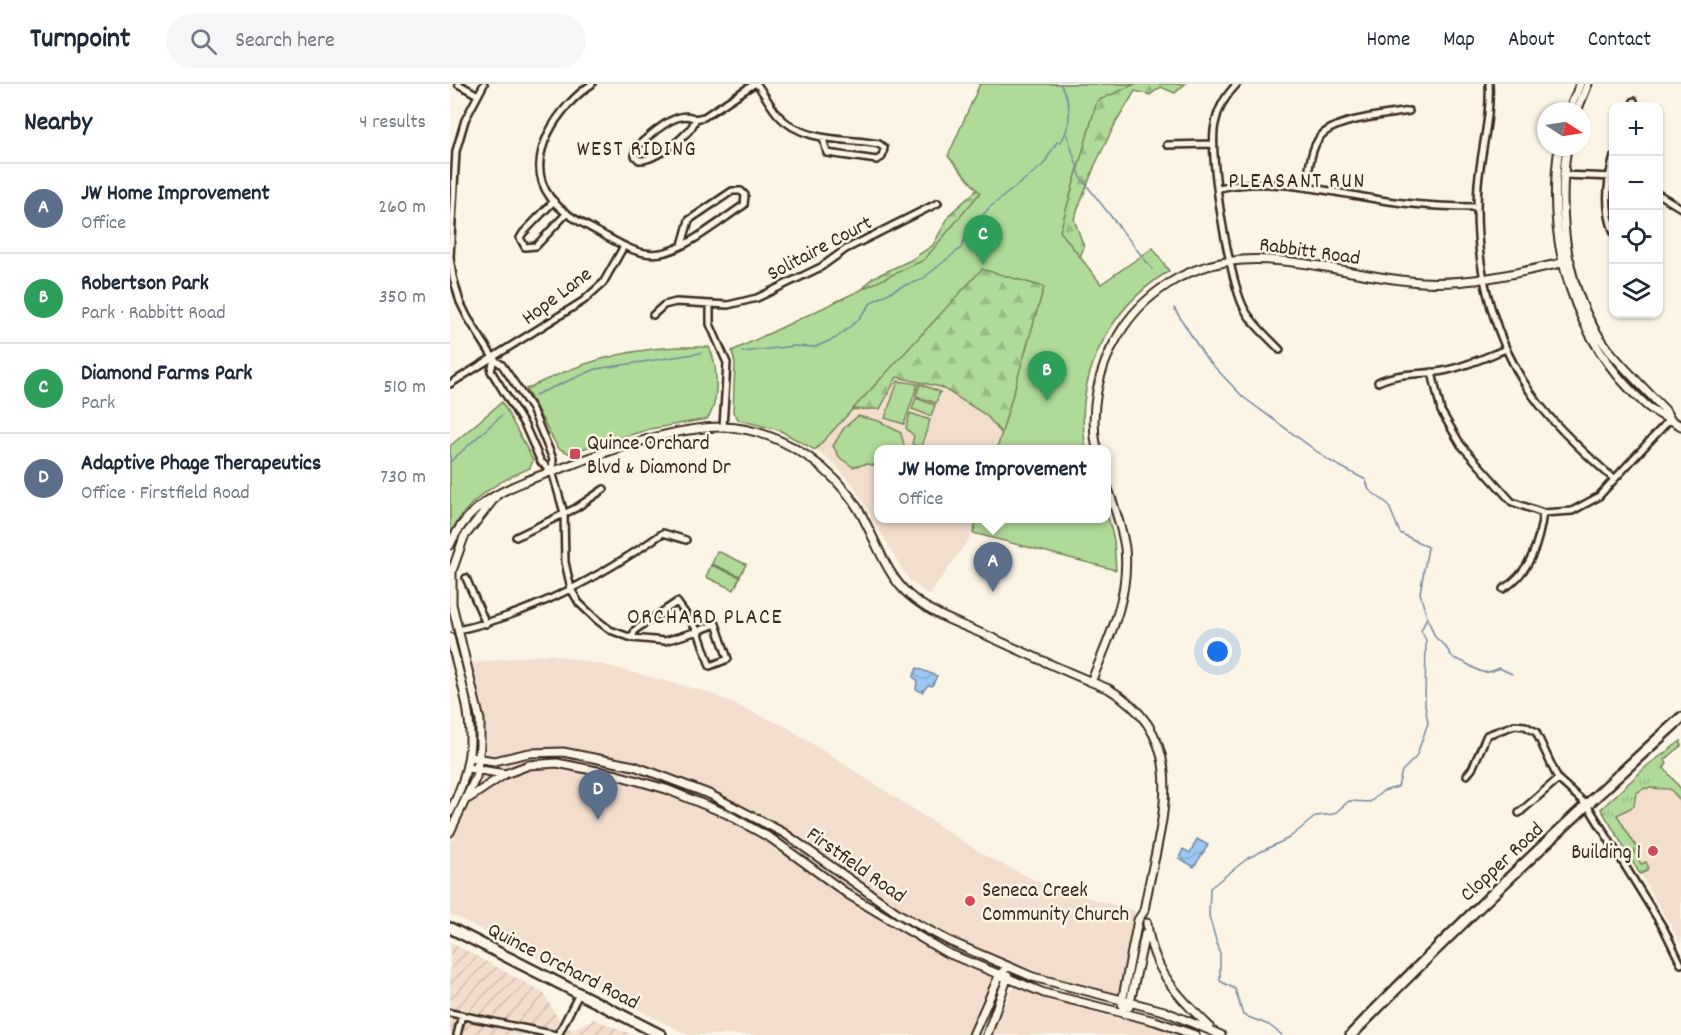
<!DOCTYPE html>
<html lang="en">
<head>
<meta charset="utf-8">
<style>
	body { margin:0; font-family:Dekko,sans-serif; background:#f6f6f7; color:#1f2937 }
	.controls { position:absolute; right:18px; top:18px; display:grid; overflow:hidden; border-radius:12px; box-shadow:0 2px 4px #0004 }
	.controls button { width:54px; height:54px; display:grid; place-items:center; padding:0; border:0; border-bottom:2px solid #e0e1e3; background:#fff; color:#1f2937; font:30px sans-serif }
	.compass { position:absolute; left:1087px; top:18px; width:54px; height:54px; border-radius:50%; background:#fff; box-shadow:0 2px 4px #0004; rotate:102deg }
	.you { position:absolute; left:768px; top:568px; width:21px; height:21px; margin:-15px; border:4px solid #fff; border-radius:50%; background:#1a73e8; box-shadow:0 0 0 9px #1a73e833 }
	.badge { display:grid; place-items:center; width:39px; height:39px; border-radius:50%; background:#ea580c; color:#fff; font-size:20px; font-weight:700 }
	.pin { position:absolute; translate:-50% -50px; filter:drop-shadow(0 2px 3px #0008) }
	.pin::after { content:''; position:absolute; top:32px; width:21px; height:18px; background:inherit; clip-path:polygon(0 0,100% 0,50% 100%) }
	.popup { position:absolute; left:424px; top:361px; width:237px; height:78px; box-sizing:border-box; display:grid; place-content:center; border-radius:12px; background:#fff; filter:drop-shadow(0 2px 4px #0005); font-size:20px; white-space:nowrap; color:#747a83 }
	.popup b { font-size:22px; color:#1f2937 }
	.popup::after { content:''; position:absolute; left:50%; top:100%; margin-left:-12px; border:12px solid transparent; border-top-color:#fff }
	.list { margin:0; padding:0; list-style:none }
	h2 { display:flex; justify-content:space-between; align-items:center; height:78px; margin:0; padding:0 24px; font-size:26px }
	h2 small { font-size:20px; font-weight:400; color:#747a83 }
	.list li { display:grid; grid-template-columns:39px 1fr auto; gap:18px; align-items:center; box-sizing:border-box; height:90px; padding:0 24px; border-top:2px solid #e0e1e3 }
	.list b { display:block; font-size:22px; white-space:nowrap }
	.list p { margin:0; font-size:20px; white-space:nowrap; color:#747a83 }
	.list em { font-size:20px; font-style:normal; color:#747a83 }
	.icon { flex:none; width:33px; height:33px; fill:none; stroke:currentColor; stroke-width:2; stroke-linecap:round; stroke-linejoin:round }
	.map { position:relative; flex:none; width:1231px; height:951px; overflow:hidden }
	header { display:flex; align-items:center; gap:36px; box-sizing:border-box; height:84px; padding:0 30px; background:#fff; border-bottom:2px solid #e0e1e3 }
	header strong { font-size:28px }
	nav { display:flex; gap:33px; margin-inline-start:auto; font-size:21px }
	.search { width:420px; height:54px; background:#f6f6f7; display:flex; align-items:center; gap:15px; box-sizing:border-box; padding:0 21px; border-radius:33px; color:#747a83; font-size:22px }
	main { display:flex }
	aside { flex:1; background:#fff }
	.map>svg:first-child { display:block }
	.built { fill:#f3decd }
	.industrial { fill:url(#industrial-furrows) }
	.grass { fill:url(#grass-tufts); stroke:#76825b; stroke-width:1.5 }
	.forest { fill:url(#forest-firs); stroke:#76825b; stroke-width:1.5 }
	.green { fill:#b0da98; stroke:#76825b; stroke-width:1.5 }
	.water { fill:url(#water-waves); stroke:#7589a0; stroke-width:1.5 }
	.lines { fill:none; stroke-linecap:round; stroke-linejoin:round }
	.stream { stroke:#7589a0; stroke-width:1.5 }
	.minor-casing { stroke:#3b2a1e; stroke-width:10 }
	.tertiary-casing { stroke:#3b2a1e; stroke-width:11 }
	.primary-casing { stroke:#3b2a1e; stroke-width:14 }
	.minor { stroke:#fcf5e5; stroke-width:5 }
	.tertiary { stroke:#fcf5e5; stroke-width:7 }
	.primary { stroke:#fcf5e5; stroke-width:9 }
	.poi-dot { fill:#d1495b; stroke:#fcf5e5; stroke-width:2 }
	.labels { text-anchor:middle; stroke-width:5; stroke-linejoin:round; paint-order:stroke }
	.street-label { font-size:21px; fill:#3b2a1e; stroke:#fcf5e5 }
	.poi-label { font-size:21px; fill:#3b2a1e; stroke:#fcf5e5; text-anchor:start }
	.neighbourhood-label { font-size:22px; letter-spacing:1.5px; fill:#3b2a1e; stroke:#fcf5e5 }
</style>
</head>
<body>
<header>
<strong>Turnpoint</strong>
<div class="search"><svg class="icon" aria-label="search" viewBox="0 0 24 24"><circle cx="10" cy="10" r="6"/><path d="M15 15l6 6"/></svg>Search here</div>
<nav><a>Home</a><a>Map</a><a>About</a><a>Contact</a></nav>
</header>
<main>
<aside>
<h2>Nearby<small>4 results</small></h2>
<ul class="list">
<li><span class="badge" style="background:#5c6f8a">A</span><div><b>JW Home Improvement</b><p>Office</p></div><em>260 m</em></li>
<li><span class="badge" style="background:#2e9e5b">B</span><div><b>Robertson Park</b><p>Park · Rabbitt Road</p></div><em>350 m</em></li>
<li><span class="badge" style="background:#2e9e5b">C</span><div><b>Diamond Farms Park</b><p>Park</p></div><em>510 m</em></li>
<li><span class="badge" style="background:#5c6f8a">D</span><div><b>Adaptive Phage Therapeutics</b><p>Office · Firstfield Road</p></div><em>730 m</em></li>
</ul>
</aside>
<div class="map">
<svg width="1231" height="951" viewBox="0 0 1231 951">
	<defs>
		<pattern id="industrial-furrows" width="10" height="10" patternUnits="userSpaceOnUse" patternTransform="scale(1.5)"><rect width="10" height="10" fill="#f3decd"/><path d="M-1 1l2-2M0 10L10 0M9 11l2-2" fill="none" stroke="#d1bfb0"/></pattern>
		<pattern id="grass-tufts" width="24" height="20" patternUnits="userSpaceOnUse" patternTransform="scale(1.5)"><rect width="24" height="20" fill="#b0da98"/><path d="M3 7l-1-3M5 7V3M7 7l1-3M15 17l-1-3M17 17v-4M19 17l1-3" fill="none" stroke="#98bb83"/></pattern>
		<pattern id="forest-firs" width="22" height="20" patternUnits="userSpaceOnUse" patternTransform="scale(1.5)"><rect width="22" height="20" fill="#b0da98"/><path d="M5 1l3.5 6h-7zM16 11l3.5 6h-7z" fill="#98bb83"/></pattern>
		<pattern id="water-waves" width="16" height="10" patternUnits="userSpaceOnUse" patternTransform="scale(1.5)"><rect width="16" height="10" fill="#9cc8f6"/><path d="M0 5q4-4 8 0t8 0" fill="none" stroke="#87acd2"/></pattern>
	</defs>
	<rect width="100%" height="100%" fill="#fcf5e5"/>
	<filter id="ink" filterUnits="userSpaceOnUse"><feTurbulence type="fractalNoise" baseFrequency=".0167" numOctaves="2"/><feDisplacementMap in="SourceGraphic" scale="12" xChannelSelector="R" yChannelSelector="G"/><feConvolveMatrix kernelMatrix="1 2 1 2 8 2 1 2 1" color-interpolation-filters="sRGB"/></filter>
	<g filter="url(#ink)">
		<path class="built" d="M532,185L589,220L547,365L429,366V434L527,435L523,449L479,512L459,496L452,485L402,399L381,377L365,366Z
			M99,570L163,583L257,608L335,642L536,772L599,803L685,827L669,907L665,911L596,891L550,874L519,951H238L0,830V759L30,696L37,663L34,630L22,579Z
			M1209,677L1231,708V860L1154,727Z
			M565,903L644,929L701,941L733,951H542L561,907Z"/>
		<path class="industrial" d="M0,858L93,908L110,938L121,946L144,935L183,951H0Z"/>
		<path class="grass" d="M1231,657V662L1215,676L1217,680L1214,684L1231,705V717L1220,705L1195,704L1186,709L1184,722L1167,731L1187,764L1184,767L1191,780L1196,778L1198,782L1197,787L1190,790L1151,725L1198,681Z"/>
		<path class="forest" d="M552,0H735L725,9L711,3L700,11L685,7L664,42L645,81L624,135L634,163L557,356L536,331L491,303L447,293L430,325L373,326L393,228L422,194L461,176L483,161L500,130L539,95Z"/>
		<path class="green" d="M530,0H685L647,17L610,147L651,200L703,164L719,187C658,224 623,294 636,365H547L594,203L532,185L365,366L329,346L289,336L283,328L285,279L282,267L474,176L530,109L498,72Z
			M227,263H259C268,281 270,319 257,335L200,345L118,369L108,364L76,305C128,280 169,266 227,263Z
			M448,297L468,300L454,340L435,334Z
			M470,300L490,308L486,319L466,312Z
			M466,314L485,321L481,332L462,325Z
			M52,318L83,376L80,384C46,398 18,416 0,449V362Z
			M460,329L480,336L471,363L462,360L464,352L456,344Z
			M408,332L429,337L451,349L455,365L429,366V382L416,380L403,383L390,374L383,362L394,344Z
			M657,429L664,456L666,486L523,449L527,435L657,434Z
			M267,467L296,480L290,492L262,480Z
			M261,481L290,493L284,506L256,493Z"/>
		<path class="water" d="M467,584L487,592L482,602L478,601L472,608L466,605L467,596L463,593Z
			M747,755L758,761L744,783L729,774L733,765L740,769Z"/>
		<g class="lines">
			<path class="stream" d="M617,51L631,94L702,185
				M724,224L755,273L793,313L880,377L916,396L919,406L938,420L950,449L978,463L970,509L977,533L971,547L976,556L975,621L978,639L966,673L952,687L948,703L933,707L920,718L899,717L884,730L866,732L839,754L798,774L760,804L759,832L770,870V897L785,905L793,931L819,941L832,951
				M292,268L345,262L365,263L386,254L408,236L422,218L450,203L471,196L511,164L518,148L540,123L593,81L607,58H611C622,40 622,18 610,0
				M85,311L146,285L251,269
				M0,378L52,331
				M977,533L985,553L995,562L1003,574C1024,579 1028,596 1049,584L1062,590"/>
			<defs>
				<path id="minor" d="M8,0L28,11
					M34,0L15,36L6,67L0,173L3,193L10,218L18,234L44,275L52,281L82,325L103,375L102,387L114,429L115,478L121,505L129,519L147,536L160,546L182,554L215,557L248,547L227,518L185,546L182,554
					M142,0C110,21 71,74 100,113C112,130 134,140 152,150C170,160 190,173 211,169C237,165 272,135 294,121L295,111L291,107H282L239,136L232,161
					M307,0C314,10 320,21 328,31C353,59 396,54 429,60L434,64L432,73L427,76L377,69L373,54
					M787,0C776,11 768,24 765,40C758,71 779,195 794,224C802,240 818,253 830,266
					M1039,0C1041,33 1031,67 1028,100C1022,181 1045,270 1098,331C1118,354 1141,375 1164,395
					M1182,22L1184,17
					M245,35C244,49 203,78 189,76L185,72L186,63C200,52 228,23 245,35L254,33L304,0
					M717,61L763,60
					M1164,72C1157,97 1154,125 1164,149
					M1113,91L1164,93
					M856,103C859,87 860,66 870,53C884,35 936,31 959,27
					M769,104C831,91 891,112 953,119C978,122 1002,123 1027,123
					M1208,110L1231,124
					M104,117L73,149L70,154L75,163L86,162L117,129
					M260,220V240L277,279L273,343
					M203,231L214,221L226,218L278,221L307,214L371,183L396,165L488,119
					M44,275L41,287L75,342L91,378L102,387
					M982,288L991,327L1011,361L1062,418L1093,429L1122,427L1148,413L1220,335
					M928,298C948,288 971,291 993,287C1015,283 1036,273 1056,265
					M0,300L133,217L153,199L174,162
					M66,453L126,424L154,405
					M16,494L36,540
					M1053,505C1080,489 1089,459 1093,429
					M266,540L278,575L260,582L248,547Z
					M8,546C84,529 150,493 213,449L236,456
					M1017,691L1022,685L1037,651L1065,641L1075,642L1086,648L1108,695L1138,722L1214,845L1231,880
					M1069,729L1108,695
					M0,929L106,951
					M7,951L12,931
					M108,951L129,910"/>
				<path id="tertiary" d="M1119,27L1130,0
					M1127,27L1138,0
					M1109,63C1095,158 1123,256 1196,321C1207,331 1219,334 1231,342
					M1117,63C1107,130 1115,210 1158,265C1176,287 1196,306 1215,326L1220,335
					M647,366C639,327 648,285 668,252C680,231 698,213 718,200C797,149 886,193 971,198C1021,201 1071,188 1120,177
					M0,461C21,413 69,399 115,383C160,366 225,343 273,343C321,344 368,373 397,409C422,439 430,484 458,510C480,530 512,541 538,552C578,570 618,589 659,605C748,658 707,746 694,827L688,836L672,918L674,930
					M0,553C17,623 35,658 0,728
					M641,598C659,554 680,513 675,464C672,443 664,422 657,402
					M20,673L44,677L79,669L113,668L184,682L209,691L259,710L334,749L449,830L499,857L583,893L714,927L771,951
					M18,684L55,690L79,681L107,679L167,691L216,705L277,730L322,755L399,811L495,868L594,909L705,937L745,951
					M19,714L55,690
					M0,748L26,693L30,662V636L2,520V487L14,453L47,411
					M697,839C702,885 727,912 759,942
					M679,923L695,850
					M523,951L549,892L557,883
					M537,951L558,892"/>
				<path id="primary" d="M0,844L211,951
					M901,951C1007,841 1118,737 1231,634"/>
			</defs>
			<use href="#minor" class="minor-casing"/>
			<use href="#tertiary" class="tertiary-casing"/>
			<use href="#primary" class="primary-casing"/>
			<use href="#minor" class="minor"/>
			<use href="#tertiary" class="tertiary"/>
			<use href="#primary" class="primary"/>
		</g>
	</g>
	<g class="poi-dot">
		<rect x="119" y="364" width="12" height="12" rx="3"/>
		<circle cx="1203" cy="767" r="6"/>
		<circle cx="520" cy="817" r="6"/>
	</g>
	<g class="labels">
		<g class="street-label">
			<text transform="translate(369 163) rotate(-28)" y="7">Solitaire Court</text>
			<text transform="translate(860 166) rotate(8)" y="7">Rabbitt Road</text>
			<text transform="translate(106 211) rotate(-37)" y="7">Hope Lane</text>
			<text transform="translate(1051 777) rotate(-43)" y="7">Clopper Road</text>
			<text transform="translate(407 780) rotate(35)" y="7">Firstfield Road</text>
			<text transform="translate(114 881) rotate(27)" y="7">Quince Orchard Road</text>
		</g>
		<g class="poi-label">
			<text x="137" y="365">Quince Orchard<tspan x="137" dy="24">Blvd &amp; Diamond Dr</tspan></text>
			<text x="1191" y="774" text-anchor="end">Building 1</text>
			<text x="532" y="812">Seneca Creek<tspan x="532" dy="24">Community Church</tspan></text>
		</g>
		<g class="neighbourhood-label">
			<text x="187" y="71">WEST RIDING</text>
			<text x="847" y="103">PLEASANT RUN</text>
			<text x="255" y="539">ORCHARD PLACE</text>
		</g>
	</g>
</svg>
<div class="controls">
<button>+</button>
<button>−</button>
<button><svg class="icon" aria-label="locate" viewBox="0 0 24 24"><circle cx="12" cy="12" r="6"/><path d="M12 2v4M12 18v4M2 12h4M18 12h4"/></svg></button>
<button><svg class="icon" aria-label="layers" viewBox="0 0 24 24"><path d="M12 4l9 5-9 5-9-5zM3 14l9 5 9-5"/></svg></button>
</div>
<svg class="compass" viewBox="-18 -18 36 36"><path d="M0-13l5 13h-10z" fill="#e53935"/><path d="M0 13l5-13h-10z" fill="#747a83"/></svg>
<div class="you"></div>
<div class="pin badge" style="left:543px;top:508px;background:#5c6f8a">A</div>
<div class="popup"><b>JW Home Improvement</b>Office</div>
<div class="pin badge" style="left:597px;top:317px;background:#2e9e5b">B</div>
<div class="pin badge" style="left:533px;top:181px;background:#2e9e5b">C</div>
<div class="pin badge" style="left:148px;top:736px;background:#5c6f8a">D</div>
</div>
</main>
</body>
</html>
